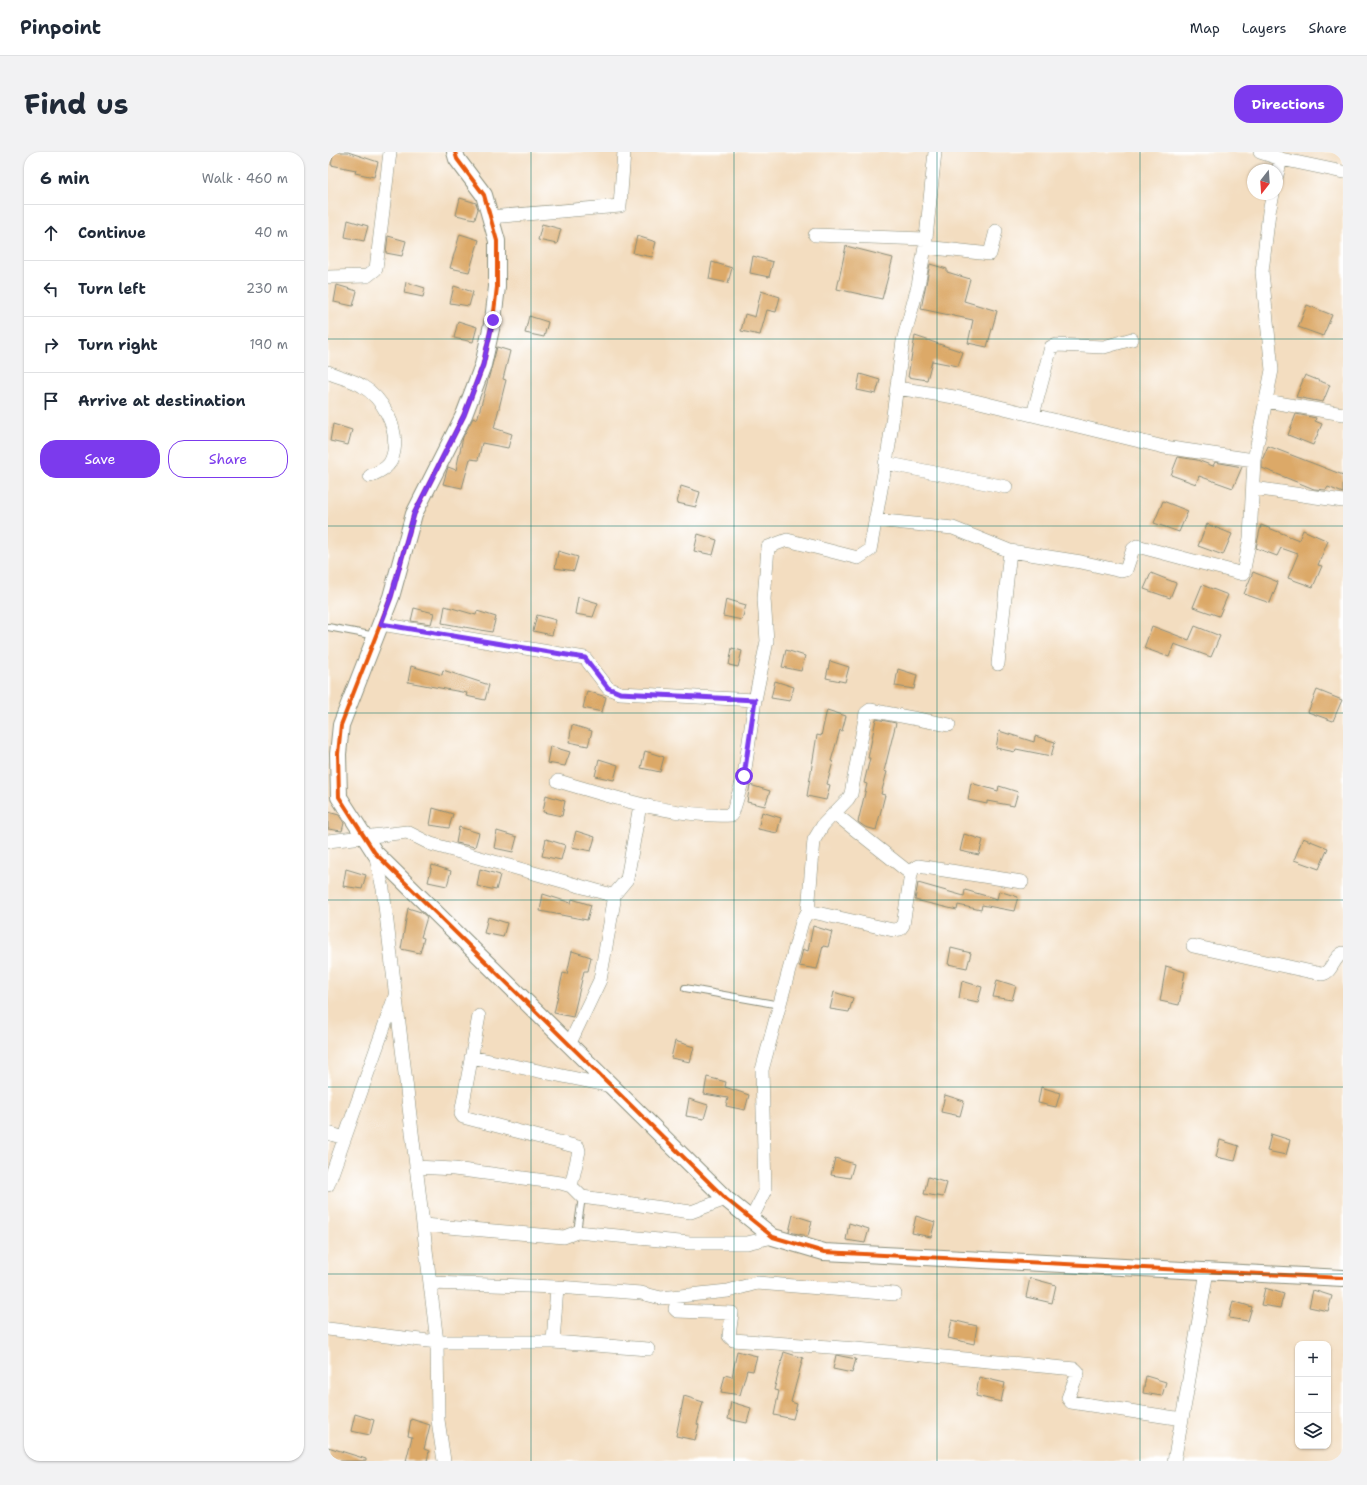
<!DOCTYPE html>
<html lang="en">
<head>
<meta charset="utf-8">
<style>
	body { margin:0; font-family:"Shantell Sans",sans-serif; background:#f2f2f3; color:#1f2937 }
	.controls { position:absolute; right:12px; bottom:12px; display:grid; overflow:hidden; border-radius:8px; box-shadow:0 1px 3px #0004 }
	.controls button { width:36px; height:36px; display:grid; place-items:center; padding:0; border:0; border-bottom:1px solid #e0e1e3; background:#fff; color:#1f2937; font:20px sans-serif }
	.compass { position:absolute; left:919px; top:12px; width:36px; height:36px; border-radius:50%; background:#fff; box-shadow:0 1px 3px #0004; rotate:197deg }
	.stop { position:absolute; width:12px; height:12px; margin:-9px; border:3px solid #7c3aed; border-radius:50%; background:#fff }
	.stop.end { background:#7c3aed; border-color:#fff; box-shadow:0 1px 4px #0008 }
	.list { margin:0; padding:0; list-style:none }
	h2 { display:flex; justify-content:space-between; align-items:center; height:52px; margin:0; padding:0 16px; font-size:17px }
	h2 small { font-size:13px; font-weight:400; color:#747a83 }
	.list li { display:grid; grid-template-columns:26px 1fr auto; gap:12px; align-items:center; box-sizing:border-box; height:56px; padding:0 16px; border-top:1px solid #e0e1e3 }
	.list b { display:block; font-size:15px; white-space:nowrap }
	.list em { font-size:13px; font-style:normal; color:#747a83 }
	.actions { display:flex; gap:8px; padding:12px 16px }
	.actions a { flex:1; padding:9px 0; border:1px solid #7c3aed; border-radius:16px; text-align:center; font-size:14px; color:#7c3aed }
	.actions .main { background:#7c3aed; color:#fff }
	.icon { flex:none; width:22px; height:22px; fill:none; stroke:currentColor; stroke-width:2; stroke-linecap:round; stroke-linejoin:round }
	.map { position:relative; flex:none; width:1015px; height:1309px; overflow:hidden; border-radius:16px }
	header { display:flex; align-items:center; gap:24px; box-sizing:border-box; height:56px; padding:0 20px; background:#fff; border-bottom:1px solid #e0e1e3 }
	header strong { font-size:19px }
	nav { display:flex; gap:22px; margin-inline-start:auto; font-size:14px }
	.intro { display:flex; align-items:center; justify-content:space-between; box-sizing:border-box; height:96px; padding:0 24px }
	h1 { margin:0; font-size:28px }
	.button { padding:10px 18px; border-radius:16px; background:#7c3aed; color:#fff; font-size:14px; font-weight:700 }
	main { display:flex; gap:24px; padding:0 24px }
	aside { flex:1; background:#fff; border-radius:16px; box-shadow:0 1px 3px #0004 }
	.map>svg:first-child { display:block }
	.building { fill:#dca967 }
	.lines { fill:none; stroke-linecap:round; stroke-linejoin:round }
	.service-casing { stroke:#898d7a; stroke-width:8 }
	.minor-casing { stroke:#898d7a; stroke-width:14 }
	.tertiary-casing { stroke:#898d7a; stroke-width:18 }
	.service { stroke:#fff; stroke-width:6 }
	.minor { stroke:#fff; stroke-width:13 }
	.tertiary { stroke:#fff; stroke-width:16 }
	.cycleway-casing { stroke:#fff; stroke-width:6 }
	.cycleway { stroke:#e8590c; stroke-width:4 }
	.route { stroke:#7c3aed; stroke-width:5 }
	.grid { fill:none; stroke:#0f766e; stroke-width:1; stroke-opacity:0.55 }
</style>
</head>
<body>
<header>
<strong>Pinpoint</strong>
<nav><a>Map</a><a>Layers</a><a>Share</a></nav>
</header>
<div class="intro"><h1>Find us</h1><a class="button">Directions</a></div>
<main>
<aside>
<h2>6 min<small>Walk · 460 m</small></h2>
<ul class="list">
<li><svg class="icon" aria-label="ahead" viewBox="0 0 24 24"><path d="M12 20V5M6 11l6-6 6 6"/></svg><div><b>Continue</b></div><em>40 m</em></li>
<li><svg class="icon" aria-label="left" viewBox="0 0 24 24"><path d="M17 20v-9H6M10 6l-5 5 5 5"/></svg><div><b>Turn left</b></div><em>230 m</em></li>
<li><svg class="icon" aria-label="right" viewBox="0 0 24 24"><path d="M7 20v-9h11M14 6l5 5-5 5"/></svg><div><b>Turn right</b></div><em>190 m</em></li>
<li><svg class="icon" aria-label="arrive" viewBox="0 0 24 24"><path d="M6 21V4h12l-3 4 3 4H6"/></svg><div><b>Arrive at destination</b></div></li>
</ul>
<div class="actions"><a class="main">Save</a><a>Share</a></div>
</aside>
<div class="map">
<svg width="1015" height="1309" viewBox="0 0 1015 1309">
	<rect width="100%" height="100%" fill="#fff"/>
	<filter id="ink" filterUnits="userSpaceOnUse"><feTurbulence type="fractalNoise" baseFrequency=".025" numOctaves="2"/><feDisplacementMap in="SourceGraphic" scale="8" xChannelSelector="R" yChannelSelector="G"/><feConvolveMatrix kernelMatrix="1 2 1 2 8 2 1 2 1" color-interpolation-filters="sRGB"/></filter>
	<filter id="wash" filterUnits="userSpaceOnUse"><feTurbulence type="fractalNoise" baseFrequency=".012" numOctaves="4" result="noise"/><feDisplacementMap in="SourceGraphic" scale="16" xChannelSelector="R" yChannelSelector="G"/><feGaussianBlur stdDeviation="0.9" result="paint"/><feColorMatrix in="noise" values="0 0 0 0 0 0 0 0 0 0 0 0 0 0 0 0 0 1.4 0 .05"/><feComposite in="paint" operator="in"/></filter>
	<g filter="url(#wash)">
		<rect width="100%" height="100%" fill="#f3ddc0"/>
		<g id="blocks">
			<path class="building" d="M6,0H20L50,10L46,25L27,21L28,18L3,13Z
				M132,46L148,51L150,57L147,67L128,63Z
				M20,68L40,74L36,89L17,85Z
				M214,72L233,77L229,92L210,88Z
				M132,82L151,88L141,120L122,116Z
				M60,84L78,89L74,104L58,101Z
				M309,84L328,90L324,105L305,101Z
				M518,94L565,106L554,147L509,137Z
				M425,104L445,110L441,125L422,121Z
				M384,110L404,116L400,131L381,127Z
				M602,112L619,117V120L642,127L636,149L669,159L659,195L640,191L645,168L593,157Z
				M78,130L97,136L95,145L76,141Z
				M9,133L29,139L25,154L6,150Z
				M126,134L145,140L141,154L122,151Z
				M433,139L452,145L448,160L439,158L432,183L413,179L417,162L427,165Z
				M979,153L1004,163L995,184L970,175Z
				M201,164L220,170L216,185L197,181Z
				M130,169L149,175L145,190L126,186Z
				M587,184L635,200L630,214L604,209L599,228L580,225Z
				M169,195L182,199L175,227L178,228L166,276L184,282L180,296L154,291L150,308L142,307L134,336L115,332L120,315L128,318L135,285L145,266L149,268Z
				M532,222L552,228L548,242L529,238Z
				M977,223L1002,233L995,250L968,245Z
				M968,262L988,266L987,269L994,272L985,293L960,283Z
				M5,272L24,278L20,293L2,289Z
				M940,294L1015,323V341L1000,335L998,338L986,337L934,316V308Z
				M850,305L869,308L885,314L887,310L914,315L905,336L871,324L868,332L843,323Z
				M353,334L372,340L368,355L349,351Z
				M835,349L860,359L851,380L826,371Z
				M879,372L904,382L895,403L870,394Z
				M933,373L971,388L975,378L1000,389L990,413L994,414L985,435L960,426L970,402L953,396L949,404L928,396Z
				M370,382L389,388L385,403L366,399Z
				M230,399L250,405L246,419L227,416Z
				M925,420L950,430L942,451L916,442Z
				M823,421L848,431L842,446L816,437Z
				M874,433L900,443L891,464L865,455Z
				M250,445L270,451L265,465L247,462Z
				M398,447L418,453L414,468L395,464Z
				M117,454L148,463L149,459L168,465L164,480L114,471Z
				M86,456L106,461L103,472L83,469Z
				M209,463L228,468L224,483L205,479Z
				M824,474L861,488L867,474L892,484L883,505L846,492L841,505L816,496Z
				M404,496L414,499L410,515L401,513Z
				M458,498L477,504L473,519L454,515Z
				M502,509L521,515L517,530L498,526Z
				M83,514L114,523L115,518L161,533L157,548L138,544L139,541L80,530Z
				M570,517L589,523L586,537L567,534Z
				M447,529L466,535L462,549L443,546Z
				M989,538L1014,548L1005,569L980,560Z
				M259,539L278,545L274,560L255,556Z
				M499,558L518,564L514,579L512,578L503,609L505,610L499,632L502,633L498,648L479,644L489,583L493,584Z
				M548,567L568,571L556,619L559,620L553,642L557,643L548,678L537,675L530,670L539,632L536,631L542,606H540Z
				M244,573L264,579L260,594L241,590Z
				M671,579L706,590L707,584L727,590L723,604L688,597L687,600L668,596Z
				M222,594L242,600L237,614L219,611Z
				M317,599L336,605L332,620L313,616Z
				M271,607L290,613L286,628L267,624Z
				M643,631L670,639L671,634L690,640L686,654L659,649V652L640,648Z
				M422,633L442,639L437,654L419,650Z
				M218,643L237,649L234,664L215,660Z
				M105,656L125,662L121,676L102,673Z
				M0,660L11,663L16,671L14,679L0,677Z
				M434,660L453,666L449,681L430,677Z
				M131,675L151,681L147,695L128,691Z
				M169,679L189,685L185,700L166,696Z
				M248,679L267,685L263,699L244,695Z
				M636,682L655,688L651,703L632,699Z
				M975,686L1000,696L991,717L966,708Z
				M218,687L237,693L233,708L214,704Z
				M104,713L123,719L119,734L100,730Z
				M18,717L38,723L34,737L15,734Z
				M152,717L172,723L168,738L149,734Z
				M590,731L636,744L637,738L669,747L671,739L690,745L686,759L654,753L653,758L630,753L629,758L587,748Z
				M215,742L243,751L244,747L263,753L259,768L212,759Z
				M80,756L93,760L99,765L93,785L96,786L92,801L73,797Z
				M160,765L179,771L175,785L156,781Z
				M485,774L504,780L500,795L495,794L489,817L471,814L475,797L480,799Z
				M623,796L643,801L639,816L620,812Z
				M244,799L263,805L260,819H256L245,865L226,861L235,821L239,822Z
				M838,814L857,820L851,853L832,849Z
				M669,828L688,834L684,848L665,845Z
				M634,829L654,835L650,850L631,846Z
				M506,840L525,846L521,860L502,857Z
				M347,889L366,895L362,910L343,906Z
				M379,925L398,930L397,935L421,943L417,958L398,954L400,946L376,942Z
				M713,935L732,941L728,955L710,951Z
				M617,943L636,949L632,964L613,960Z
				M361,947L380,953L376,967L358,964Z
				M943,982L962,988L958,1003L939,999Z
				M892,988L911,994L907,1009L888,1005Z
				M507,1006L526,1012L522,1026L503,1023Z
				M600,1025L619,1031L615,1045L596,1042Z
				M465,1063L484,1069L480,1084L461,1080Z
				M588,1064L607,1070L603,1085L584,1081Z
				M521,1071L541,1077L537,1091L518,1088Z
				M702,1126L728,1133L724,1151L698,1145Z
				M937,1136L956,1142L952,1156L933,1153Z
				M985,1138L1004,1144L1000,1159L981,1155Z
				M905,1149L924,1155L920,1169L901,1166Z
				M624,1168L649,1174L646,1192L620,1186Z
				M409,1199L429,1204L425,1219L419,1218L412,1243L393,1240L397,1223L404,1225Z
				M456,1200L475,1206L463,1250L469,1252L465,1267L446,1263L451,1239L446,1238Z
				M508,1203L528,1207L524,1221L505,1217Z
				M818,1224L838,1230L834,1244L815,1241Z
				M651,1225L677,1231L673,1250L648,1244Z
				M356,1244L375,1250L369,1272L371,1273L367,1288L348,1284Z
				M403,1250L423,1256L419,1271L400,1267Z
				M27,1262L46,1268L42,1283L23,1279Z
				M83,1267L102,1273L96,1297L101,1299L99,1309H78L84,1285L80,1284Z
				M0,1295L38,1307V1309H0Z"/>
		</g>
	</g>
	<g filter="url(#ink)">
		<use href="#blocks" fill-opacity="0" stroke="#898d7a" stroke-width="1"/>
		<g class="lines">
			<defs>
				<path id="service" d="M0,475L48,484
					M357,836L452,853
					M249,1080L254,1045"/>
				<path id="minor" d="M932,0L953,7L1015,20
					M949,23L953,7
					M162,65L292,54L296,0
					M487,83L597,87
					M597,95L662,102L668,79
					M0,125L39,124L48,117L62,0
					M0,220C11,226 24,227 34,234C55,246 70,275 66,299C65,304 64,309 60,313C56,318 48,321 42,324
					M569,236L639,247L836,295L926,308
					M938,249L1015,262
					M705,263L723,195L729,193L776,195L804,187
					M557,311L678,335
					M926,336L1015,349
					M547,368L625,376L682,399L753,410L793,419L798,418L805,397L809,394L915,422L922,386L926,308L944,218L934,120L941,60L945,42
					M53,472L257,506L280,536L292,541L427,548
					M670,512L682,399
					M230,629C286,645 345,666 404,663L416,624L427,548L439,489L436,447L440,395L459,388L530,406L542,398L561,293L575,189L590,134L597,95L607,0
					M506,661L583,722
					M0,689L79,680L103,692L280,742L285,744L286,749L272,828L241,893
					M47,701L55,737L109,1190L110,1268L116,1309
					M285,744L299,727L312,653
					M480,759L486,688L495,673L520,647L523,642L538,561L542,558L621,573
					M865,794L993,822C1004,822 1005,805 1015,801
					M151,864L133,962L135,965L250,995L251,999L243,1034
					M143,905L283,934
					M0,981L16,986
					M88,1015L126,1017L233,1031L243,1034L254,1045L363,1060L398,1047
					M0,1033L67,844
					M423,1067L437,1040L434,918L474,770L480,759L565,778L572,777L575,773L583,722L585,717L590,714L694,730
					M96,1073L236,1085L249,1080L362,1091H419L445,1085
					M102,1131L229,1135L313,1141L333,1146L400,1139L429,1131L567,1142
					M350,1145L347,1157L349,1159L404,1161L401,1184L405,1188L529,1197L747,1217L750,1220L740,1246L743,1250L854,1267
					M0,1177L109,1190H225L320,1197
					M225,1190L229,1135
					M846,1309L857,1251L879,1119"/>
				<path id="tertiary" d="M127,0L129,7L156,43L169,89V135L165,168L155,213L136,263L86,362L63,445L13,573L10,602L11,645L47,701L398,1047L445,1085L496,1100L1015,1126"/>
			</defs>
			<use href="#service" class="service-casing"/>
			<use href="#minor" class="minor-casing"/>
			<use href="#tertiary" class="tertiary-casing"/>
			<use href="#service" class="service"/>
			<use href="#minor" class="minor"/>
			<use href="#tertiary" class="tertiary"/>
			<defs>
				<path id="cycleway" d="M127,0L129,7L156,43L169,89V135L165,168L155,213L136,263L86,362L63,445L13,573L10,602L11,645L47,701L398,1047L445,1085L496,1100L1015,1126"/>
			</defs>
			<use href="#cycleway" class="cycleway-casing"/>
			<use href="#cycleway" class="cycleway"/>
		</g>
	</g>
	<g class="lines" filter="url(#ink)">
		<path class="route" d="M165,168L155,213L136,263L86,362L63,445L53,472L257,506L280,536L292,541L427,548L416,624"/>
	</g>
	<path class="grid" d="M203,0V1309M406,0V1309M609,0V1309M812,0V1309M0,187H1015M0,374H1015M0,561H1015M0,748H1015M0,935H1015M0,1122H1015"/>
</svg>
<div class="controls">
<button>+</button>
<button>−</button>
<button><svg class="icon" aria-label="layers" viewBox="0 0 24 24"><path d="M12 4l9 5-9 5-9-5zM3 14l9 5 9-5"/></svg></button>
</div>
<svg class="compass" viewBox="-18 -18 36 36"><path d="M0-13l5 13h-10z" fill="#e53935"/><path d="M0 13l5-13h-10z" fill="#747a83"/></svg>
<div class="stop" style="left:416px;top:624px"></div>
<div class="stop end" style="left:165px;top:168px"></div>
</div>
</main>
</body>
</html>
